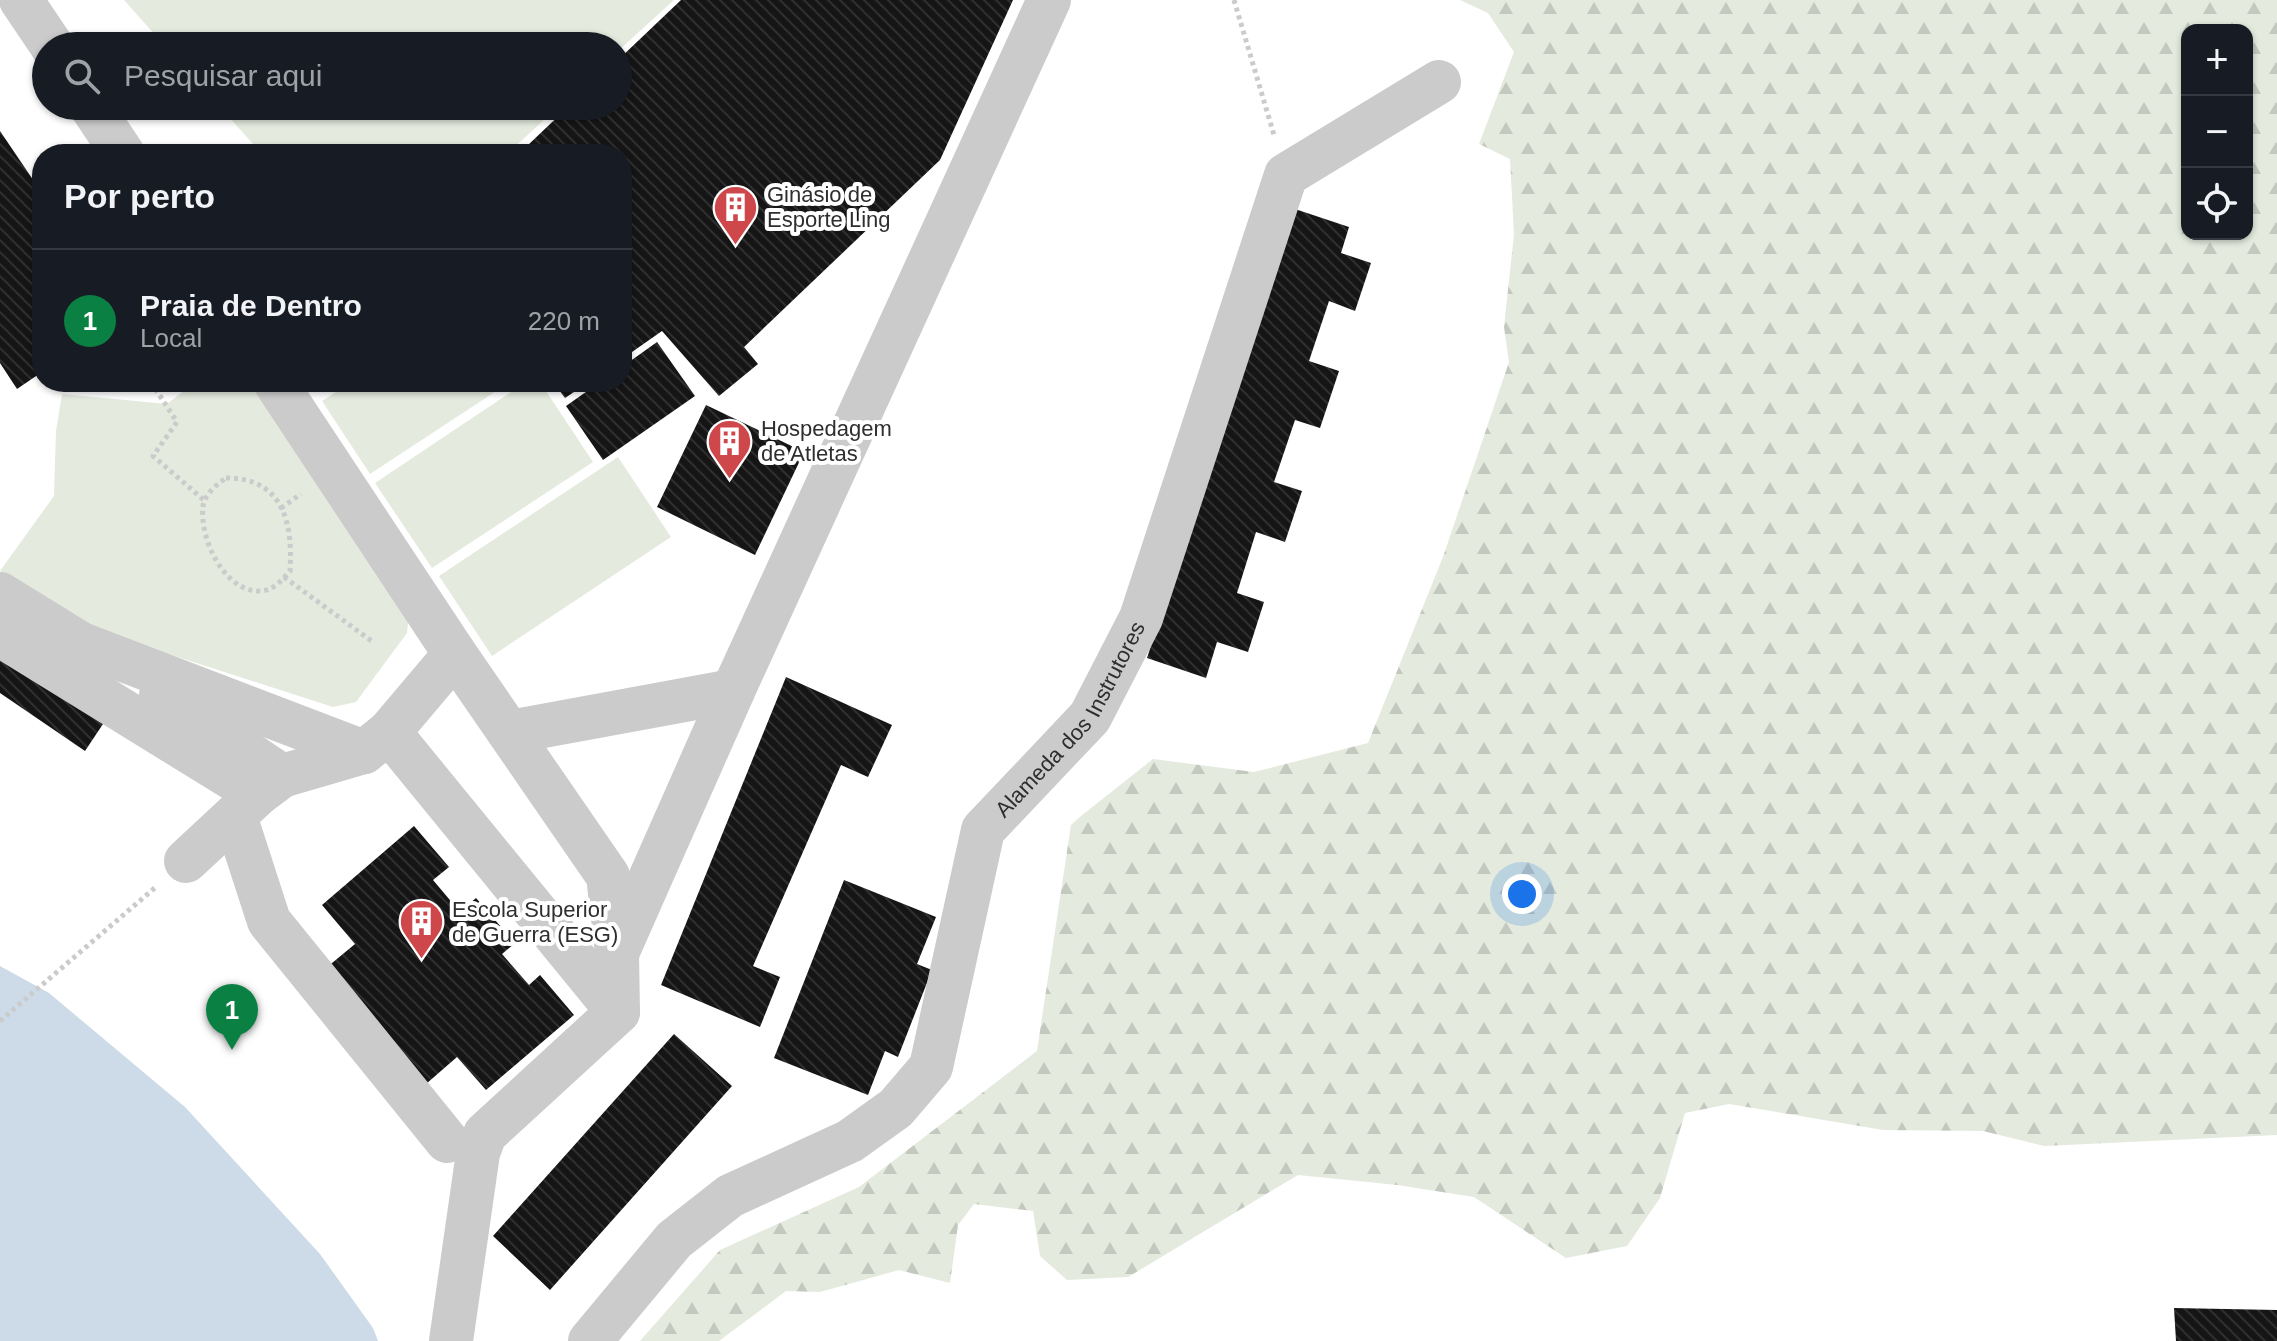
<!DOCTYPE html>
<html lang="pt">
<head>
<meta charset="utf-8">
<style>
	body { margin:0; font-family:Helvetica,sans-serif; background:#20242c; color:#f1f3f6 }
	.controls { position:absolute; right:24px; top:24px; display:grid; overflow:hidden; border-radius:16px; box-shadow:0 2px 6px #0004 }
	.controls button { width:72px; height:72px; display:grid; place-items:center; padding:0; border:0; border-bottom:2px solid #363941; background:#171b24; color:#f1f3f6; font:40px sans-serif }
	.you { position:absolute; left:1522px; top:894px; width:28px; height:28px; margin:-20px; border:6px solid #fff; border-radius:50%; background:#1a73e8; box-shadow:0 0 0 12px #1a73e833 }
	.badge { display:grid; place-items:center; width:52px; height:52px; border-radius:50%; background:#0b8043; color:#fff; font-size:26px; font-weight:700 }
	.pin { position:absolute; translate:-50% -66px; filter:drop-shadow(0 2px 4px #0008) }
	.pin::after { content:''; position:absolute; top:42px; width:28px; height:24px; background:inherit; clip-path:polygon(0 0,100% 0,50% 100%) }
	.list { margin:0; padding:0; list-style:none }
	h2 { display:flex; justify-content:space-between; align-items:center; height:104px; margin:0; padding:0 32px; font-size:34px }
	h2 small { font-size:26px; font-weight:400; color:#9ea1a6 }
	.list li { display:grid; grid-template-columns:52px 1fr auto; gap:24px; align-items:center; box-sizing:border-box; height:144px; padding:0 32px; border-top:2px solid #363941 }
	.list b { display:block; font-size:30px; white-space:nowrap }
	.list p { margin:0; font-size:26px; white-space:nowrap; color:#9ea1a6 }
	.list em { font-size:26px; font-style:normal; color:#9ea1a6 }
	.icon { flex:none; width:44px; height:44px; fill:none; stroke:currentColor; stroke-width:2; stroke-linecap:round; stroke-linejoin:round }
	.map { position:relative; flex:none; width:2277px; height:1341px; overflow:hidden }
	.search { position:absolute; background:#171b24; box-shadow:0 2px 6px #0004; left:32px; top:32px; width:600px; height:88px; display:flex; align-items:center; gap:20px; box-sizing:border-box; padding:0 28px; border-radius:44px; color:#9ea1a6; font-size:30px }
	.panel { position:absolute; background:#171b24; box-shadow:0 2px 6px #0004; left:32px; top:144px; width:600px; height:248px; border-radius:32px }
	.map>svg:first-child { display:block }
	.green { fill:#e4eade }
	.forest { fill:url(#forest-firs); fill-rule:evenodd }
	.water { fill:#ccdbe7 }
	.building { fill:url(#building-back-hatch) }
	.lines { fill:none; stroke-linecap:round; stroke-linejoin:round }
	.path { stroke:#cbcbcb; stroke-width:5; stroke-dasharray:4 4; stroke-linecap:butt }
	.minor { stroke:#cbcbcb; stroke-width:44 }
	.labels { text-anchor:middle; stroke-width:8; stroke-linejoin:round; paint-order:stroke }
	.poi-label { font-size:22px; fill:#2e2e2e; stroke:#fff; text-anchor:start }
	.street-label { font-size:22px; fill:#2e2e2e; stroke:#fff }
</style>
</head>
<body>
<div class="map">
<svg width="2277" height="1341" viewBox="0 0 2277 1341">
	<defs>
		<pattern id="forest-firs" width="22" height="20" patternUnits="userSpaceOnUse" patternTransform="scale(2)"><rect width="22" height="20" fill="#e4eade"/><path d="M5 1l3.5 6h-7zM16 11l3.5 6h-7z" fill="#c4c9bf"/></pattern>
		<pattern id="building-back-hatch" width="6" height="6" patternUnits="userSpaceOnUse" patternTransform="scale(2)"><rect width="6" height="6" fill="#151515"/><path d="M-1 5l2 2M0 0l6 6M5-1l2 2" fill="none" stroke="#2f2f2f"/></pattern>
	</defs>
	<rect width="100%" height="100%" fill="#fff"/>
	<path class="green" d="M124,0H674L618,51V46H165Z
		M219,106H559L507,154H262Z
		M195,382H257L409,613L407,633L356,702L333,707L88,628L0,571L54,496L56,431L62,394L167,404Z
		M351,382H510L370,474L322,401Z
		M526,382H540L593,462L432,568L375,483Z
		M618,457L671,537L492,656L439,576Z"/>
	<path class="forest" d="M1460,0H2277V1135L2044,1146L1983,1131L1883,1130L1729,1104L1685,1113L1660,1198L1627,1246L1566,1258L1474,1197L1397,1185L1298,1175L1128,1277L1067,1280L1040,1256L1033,1211L974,1204L958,1225L950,1283L899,1270L820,1292L786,1291L719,1341H640L720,1250L859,1187L1037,1051L1071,825L1081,816L1153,759L1254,772L1368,743L1443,557L1509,362L1504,327L1514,234L1510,159L1479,144L1514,52L1488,13ZM2187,30H2247V234H2187Z"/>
	<path class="water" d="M0,966L49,993L185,1107L320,1254L373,1328L378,1341H0Z"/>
	<path class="building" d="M681,0H1013L940,160L744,347L758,364L719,396L662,331L622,359V154H534L527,146L569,106H618V60Z
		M0,131L42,193V372L17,389L0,363Z
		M1295,209L1349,227L1341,253L1371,263L1355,311L1329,301L1309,361L1339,371L1320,428L1295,420L1274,482L1302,491L1285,542L1256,532L1237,593L1264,602L1248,652L1217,642L1206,678L1147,658Z
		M657,342L695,396L603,460L566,406L600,382H622V367Z
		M553,382H589L565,398Z
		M706,405L804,452L755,555L657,507Z
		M0,656L105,721L85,751L0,693Z
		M786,677L892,725L868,777L841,765L753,966L780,977L760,1027L661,985Z
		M414,826L449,867L433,880L460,912L476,898L515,943L502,954L529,985L540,975L574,1015L486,1090L457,1057L426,1084L326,968L355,944L322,905Z
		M844,880L936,917L917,964L932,970L898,1057L885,1051L868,1095L774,1058Z
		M674,1034L732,1086L550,1290L493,1236Z
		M2174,1308L2277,1310V1341H2176Z"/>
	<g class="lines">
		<path class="path" d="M1234,0L1274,135
			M151,382L177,422L153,456L205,501
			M226,478C283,478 293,522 290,571C282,580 273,591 260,591C224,592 199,538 203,506C205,494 216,485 226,478Z
			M281,508L301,494
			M284,577L373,642
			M0,1021L157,886"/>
		<g class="minor">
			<path d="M21,0L52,46"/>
			<path d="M91,106L123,154"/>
			<path d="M275,382L455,654L608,876L617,953L618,1012L485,1134L478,1153L451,1341"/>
			<path d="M0,594L107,660"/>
			<path d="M0,635L258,794"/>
			<path d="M84,645L364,752L389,732L455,654"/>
			<path d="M161,695L282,776"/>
			<path d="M389,732L618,1012"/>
			<path d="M510,732L733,691"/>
			<path d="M235,816L269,921L447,1141"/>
			<path d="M186,861L258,794L282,776L364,752"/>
			<path d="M618,951L733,691L1049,0"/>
			<path id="s1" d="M590,1341L674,1240L730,1196L850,1141L896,1108L931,1067L983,830L1090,717L1141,618L1286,175L1439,82"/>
		</g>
	</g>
	<defs>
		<symbol id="building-pin" viewBox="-11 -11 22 30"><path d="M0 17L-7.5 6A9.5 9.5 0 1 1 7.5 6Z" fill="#ce474b" stroke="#fff"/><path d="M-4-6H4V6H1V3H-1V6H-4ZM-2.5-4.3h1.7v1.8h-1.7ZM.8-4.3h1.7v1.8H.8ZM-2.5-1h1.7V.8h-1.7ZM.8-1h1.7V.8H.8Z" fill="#fff"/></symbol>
	</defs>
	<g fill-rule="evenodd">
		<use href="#building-pin" x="710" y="182" width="51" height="69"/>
		<use href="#building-pin" x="704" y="416" width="51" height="69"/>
		<use href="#building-pin" x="396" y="896" width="51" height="69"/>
	</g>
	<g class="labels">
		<g class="poi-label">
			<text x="767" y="202">Ginásio de<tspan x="767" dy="25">Esporte Ling</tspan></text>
			<text x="761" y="436">Hospedagem<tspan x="761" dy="25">de Atletas</tspan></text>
			<text x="452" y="917">Escola Superior<tspan x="452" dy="25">de Guerra (ESG)</tspan></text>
		</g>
		<g class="street-label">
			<text dy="8" stroke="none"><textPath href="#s1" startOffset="830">Alameda dos Instrutores</textPath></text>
		</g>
	</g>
</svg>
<div class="controls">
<button>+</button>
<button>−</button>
<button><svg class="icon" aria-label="locate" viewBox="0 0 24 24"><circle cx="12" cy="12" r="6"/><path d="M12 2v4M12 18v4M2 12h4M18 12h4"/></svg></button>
</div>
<div class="you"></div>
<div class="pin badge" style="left:232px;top:1050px">1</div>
<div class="search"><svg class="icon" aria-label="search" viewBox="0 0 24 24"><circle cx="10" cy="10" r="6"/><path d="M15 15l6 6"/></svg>Pesquisar aqui</div>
<section class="panel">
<h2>Por perto<small></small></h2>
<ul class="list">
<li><span class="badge">1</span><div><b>Praia de Dentro</b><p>Local</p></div><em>220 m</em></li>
</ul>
</section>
</div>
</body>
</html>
